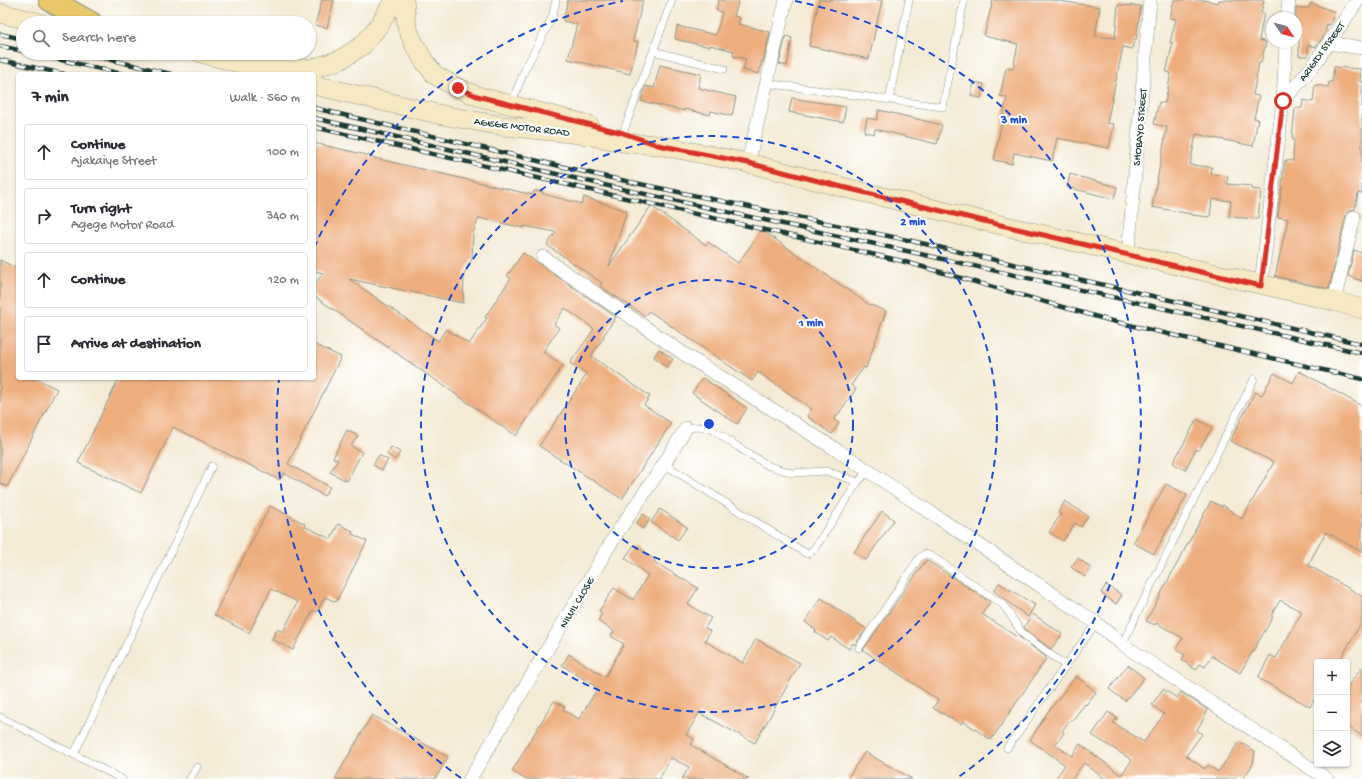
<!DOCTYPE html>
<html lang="en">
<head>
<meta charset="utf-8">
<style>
	body { margin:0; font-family:"Gochi Hand",sans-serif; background:#f7f7f7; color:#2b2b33 }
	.controls { position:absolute; right:12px; bottom:12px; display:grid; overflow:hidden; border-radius:4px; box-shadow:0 1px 3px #0004 }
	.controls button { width:36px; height:36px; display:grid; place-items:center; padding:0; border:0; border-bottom:1px solid #e1e1e2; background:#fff; color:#2b2b33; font:20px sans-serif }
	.compass { position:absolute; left:1266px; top:12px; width:36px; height:36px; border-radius:50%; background:#fff; box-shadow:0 1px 3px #0004; rotate:125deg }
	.stop { position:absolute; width:12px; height:12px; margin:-9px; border:3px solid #d93025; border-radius:50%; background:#fff }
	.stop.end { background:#d93025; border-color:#fff; box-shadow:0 1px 4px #0008 }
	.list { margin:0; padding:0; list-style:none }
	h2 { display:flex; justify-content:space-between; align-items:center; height:52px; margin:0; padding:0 16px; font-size:17px }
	h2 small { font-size:13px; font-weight:400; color:#7c7c81 }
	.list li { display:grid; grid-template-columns:26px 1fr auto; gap:12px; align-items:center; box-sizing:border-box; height:56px; margin:0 8px 8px; padding:0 8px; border:1px solid #e1e1e2; border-radius:4px }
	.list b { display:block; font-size:15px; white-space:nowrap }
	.list p { margin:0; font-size:13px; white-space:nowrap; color:#7c7c81 }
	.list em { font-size:13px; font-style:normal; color:#7c7c81 }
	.icon { flex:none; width:22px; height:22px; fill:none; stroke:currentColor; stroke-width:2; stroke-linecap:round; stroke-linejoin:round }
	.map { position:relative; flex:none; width:1362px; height:779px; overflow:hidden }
	.search { position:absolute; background:#fff; box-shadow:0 1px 3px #0004; left:16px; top:16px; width:300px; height:44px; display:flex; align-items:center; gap:10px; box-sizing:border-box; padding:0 14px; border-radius:22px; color:#7c7c81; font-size:15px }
	.panel { position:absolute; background:#fff; box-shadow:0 1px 3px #0004; left:16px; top:72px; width:300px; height:308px; border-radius:4px }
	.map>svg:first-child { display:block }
	.building { fill:#eeae7e }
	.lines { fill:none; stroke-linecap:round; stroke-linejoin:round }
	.lane-casing { stroke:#8a9485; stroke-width:8 }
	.street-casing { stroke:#8a9485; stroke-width:14 }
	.secondary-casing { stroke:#8a9485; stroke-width:20 }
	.highway-casing { stroke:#8a9485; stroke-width:24 }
	.lane { stroke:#fff; stroke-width:7 }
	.street { stroke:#fff; stroke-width:13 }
	.secondary { stroke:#f7e9c3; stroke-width:19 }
	.highway { stroke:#eac769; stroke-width:22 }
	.rail-casing { stroke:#1f3d34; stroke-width:4.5 }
	.rail { stroke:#fff; stroke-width:3; stroke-dasharray:9; stroke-linecap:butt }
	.route { stroke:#d93025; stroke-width:5 }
	.ring { fill:none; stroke:#1d4ed8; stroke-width:2; stroke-dasharray:7 5 }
	.labels { text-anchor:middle; stroke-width:4; stroke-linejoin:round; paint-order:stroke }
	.street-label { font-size:11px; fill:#1f3d34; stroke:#fff }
	.centre { fill:#1d4ed8; stroke:#fff; stroke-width:2 }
	.ring-label { font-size:12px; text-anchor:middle; font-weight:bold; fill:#1d4ed8; stroke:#fff; stroke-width:4; stroke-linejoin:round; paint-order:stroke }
</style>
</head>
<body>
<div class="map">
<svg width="1362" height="779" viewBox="0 0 1362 779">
	<rect width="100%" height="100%" fill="#fff"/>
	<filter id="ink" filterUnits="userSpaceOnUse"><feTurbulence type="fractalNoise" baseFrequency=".025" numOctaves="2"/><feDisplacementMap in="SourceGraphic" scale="8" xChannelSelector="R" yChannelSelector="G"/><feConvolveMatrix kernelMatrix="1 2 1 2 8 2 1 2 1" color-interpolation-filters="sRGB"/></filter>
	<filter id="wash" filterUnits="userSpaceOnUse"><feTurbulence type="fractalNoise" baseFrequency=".012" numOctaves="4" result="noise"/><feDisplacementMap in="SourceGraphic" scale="16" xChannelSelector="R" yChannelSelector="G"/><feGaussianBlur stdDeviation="0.9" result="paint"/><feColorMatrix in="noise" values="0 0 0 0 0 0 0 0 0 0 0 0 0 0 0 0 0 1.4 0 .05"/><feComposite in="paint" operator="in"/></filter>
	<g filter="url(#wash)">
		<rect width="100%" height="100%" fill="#f4ebd6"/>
		<g id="blocks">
			<path class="building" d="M322,0H334L327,28L315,25Z
				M568,0H643L633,41L638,42L630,74L568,59L577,24L563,21Z
				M719,0H739L734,16L740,18L738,24L770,32L763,62L762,61L759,74L743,70L746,59L733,56L734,51L710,45V47L675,39L677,26L716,35L722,12L716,10Z
				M819,0H882L869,59L809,46Z
				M993,0H1052L1100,7L1095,36L1115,38L1118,5L1141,6L1136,40H1134L1132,49L1123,47L1107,123L1114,124L1109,148L1057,138L1052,161L1014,153L1012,164L994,160L1007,97L1000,96L1006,68L1013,69L1018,44L984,36Z
				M1174,0H1204L1218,3L1219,0H1264L1261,13H1264L1259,40L1266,42L1261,63H1259L1253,95L1259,96L1254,118L1258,119L1253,146L1196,134L1190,165L1212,167L1211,174L1228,176L1227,184L1252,186V189L1261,190L1258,219L1229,217L1231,201L1212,199L1210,217L1191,215V214L1152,207L1167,127L1154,124L1159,102L1165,103L1171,73L1166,72L1173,43H1170L1176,19L1170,18Z
				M1311,3L1335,12L1330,25L1327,24L1325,34L1316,47L1308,45V56H1299V33H1296V8H1309Z
				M786,36L792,38L787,66L779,64Z
				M660,65L701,74L698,88L736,97L732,116L711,111L710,115L684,109V111L641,101L646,86L654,88Z
				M1334,67L1361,69L1360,82H1362V194L1358,193L1355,209L1348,211L1346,215L1329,289L1275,276L1288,219L1278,217L1285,160L1293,161L1294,139H1292L1295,108H1302L1303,100L1313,102L1315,85L1328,87L1329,82H1332Z
				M974,82L984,84L981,98L971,96Z
				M792,98L846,107L843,122L789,112Z
				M879,110L942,125L937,144L875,129L874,134L864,132L867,118L877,120Z
				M314,143L371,156L370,157L533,195L534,191L543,192V194L582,204L584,197L627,211L609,266L651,206L706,245L708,242L738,263L762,230L868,304L886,311L866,368L864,367L851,385L856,389L834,420L839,423L832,434L807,416L812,409L758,372L752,381L649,311L645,316L600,286L602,283L547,245L556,232L524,226V228L479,218L473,233L472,259L464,275L463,303L349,279L438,341L446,329L469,344L487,318L485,317L511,278L507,276L523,253L616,317L603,336L604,337L591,356L650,396L644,405L671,423L622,499L539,446L587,374L570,363L594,329L565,308L554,324L559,328L543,352L563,365L516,436L314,296V286L323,273L314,271Z
				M1070,174L1117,187L1114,199L1067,187Z
				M1354,250L1362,253V281L1348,276Z
				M0,260L18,269V378H35L57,389L7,487L0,483Z
				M314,344L341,357L288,464L330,487L324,496L284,473L280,480L173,427L141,493L78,463L119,378H314Z
				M659,349L673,359L667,367L654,357Z
				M1299,371L1362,406V552L1326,532L1308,565L1362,596V621L1339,662H1317V694L1310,707L1258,678L1270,655L1276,658L1302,612L1280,600L1271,616L1273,617L1240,673L1212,656L1205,667L1200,664L1196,670L1182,660L1185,655L1176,649L1183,638L1156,623L1155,625L1146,621L1211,501L1222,507L1223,505L1242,519L1274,462L1230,441L1255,392L1262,395L1274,373L1293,383Z
				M703,378L747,408L737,424L692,393Z
				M1197,419L1212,428L1198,451L1196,449L1185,470L1173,463Z
				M347,430L358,436L351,446L362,452L347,481L330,472L338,460L333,458Z
				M391,447L400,452L395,460L387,454Z
				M379,455L388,460L382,470L373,465Z
				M1166,484L1187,495L1154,554L1133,543Z
				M1065,501L1088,516L1081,527L1075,523L1063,541L1049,532L1061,514L1058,512Z
				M270,506L305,524L304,526L331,539L338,524L353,531L352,534L367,541L336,602L325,597L317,612L313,610L293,650L272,639L277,629L283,632L298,602L271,589L249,633L214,615Z
				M660,509L687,527L678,540L651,522Z
				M882,511L894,520L866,560L854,552Z
				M643,514L650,519L643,529L636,524Z
				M634,545L655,560L654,562L698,588L688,604L711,618L705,628L710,631L705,641L743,663L756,639L800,663L755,743L699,713L686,735L694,739L691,745L749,779H682L689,767L671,758L659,779H525L512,771L554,701L565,707L563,710L579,719L598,688L562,665L569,654L605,677L624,644L611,636L614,631L598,621L602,613L599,611L614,588L633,600L648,575L625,558Z
				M1078,558L1091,568L1085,577L1071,567Z
				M926,560L990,602L982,614L1017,637L1018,636L1046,657L1045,658L1046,659L991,740L963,721L961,724L933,708L938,700L863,650Z
				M999,583L1035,605L1028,617L994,591Z
				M1106,585L1122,595L1116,604L1101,593Z
				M821,598L866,629L855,645L853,643L849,649L831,637L828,641L815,632L816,630L805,622Z
				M1033,614L1062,634L1051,649L1027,631L1024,627Z
				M1128,665L1144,678L1125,701L1109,689Z
				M1362,667V736L1347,726V687Z
				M1076,676L1096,692L1086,705L1085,704L1071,722L1069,721L1062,731L1064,733L1055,745L1072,756L1080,744L1121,775L1132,760L1092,735L1108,712L1117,718L1113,723L1144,742L1164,714L1152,705L1163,689L1177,698L1181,692L1208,710L1197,730L1202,734L1186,756L1205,769L1208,765L1218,772L1239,742L1255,751L1253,764L1243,779H1105L1084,763L1072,779H1055L1065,765L1030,740L1047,713Z
				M372,715L448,757L435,779H335Z
				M865,752L912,779H847Z"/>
		</g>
	</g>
	<g filter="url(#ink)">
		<use href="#blocks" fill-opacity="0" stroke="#8a9485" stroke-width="1"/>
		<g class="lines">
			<defs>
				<path id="lane" d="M653,51L724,69
					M767,82L772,84L943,107L964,0
					M889,100L909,0
					M511,105L525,69L552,18L556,0
					M623,133L672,0
					M686,428L699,427L712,429L738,447L769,466L792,473L826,471L858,482
					M664,464L807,554L814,549L858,482L868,471
					M1122,644L1254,379
					M859,648L919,558L925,554L931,556L1002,604C1011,613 1015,625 1024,635L1066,666
					M0,717L122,779
					M1007,748L1096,623
					M74,754L212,466
					M190,779L197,767"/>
				<path id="street" d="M1287,18L1289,0
					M1329,43L1362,48
					M1283,101L1313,66L1358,0
					M748,163L786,0
					M1128,255L1150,0
					M543,257L687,356L837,450L1096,623L1122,644L1327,779
					M1261,285L1283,101L1286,42
					M1334,301L1354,217
					M470,779L615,536L664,464L686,428"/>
				<path id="secondary" d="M404,0L407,27L414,44L424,61L435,75L458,88L477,96L589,125
					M0,13L40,23
					M201,53L269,71
					M257,67L311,69L340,60L363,45L380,24L394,0
					M314,85L442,115L503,126L580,134L628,143L658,145L748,163L846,188L971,218L1334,301L1362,309"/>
				<path id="highway" d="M50,0L91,23"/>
			</defs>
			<use href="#lane" class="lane-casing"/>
			<use href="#street" class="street-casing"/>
			<use href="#secondary" class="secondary-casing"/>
			<use href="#highway" class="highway-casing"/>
			<use href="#lane" class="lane"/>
			<use href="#street" class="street"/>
			<use href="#secondary" class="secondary"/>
			<use href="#highway" class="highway"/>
			<defs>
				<path id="rail" d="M0,34L23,39
					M0,46L23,51
					M31,53L122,74
					M82,53L171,74
					M0,60L64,74
					M314,108L602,176L912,241L1362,344
					M314,118L613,187L907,251L1362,353
					M314,127L902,261L1108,320L1362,379"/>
			</defs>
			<use href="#rail" class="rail-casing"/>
			<use href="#rail" class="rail"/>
		</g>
	</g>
	<g class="lines" filter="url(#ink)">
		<path class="route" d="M458,88L477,96L623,133L658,145L748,163L846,188L971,218L1261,286L1283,101"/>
	</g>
	<g class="ring">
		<circle cx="709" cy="424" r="144"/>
		<circle cx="709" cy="424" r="288"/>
		<path d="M461 778A432 432 0 0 1 279 379M314 248A432 432 0 0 1 623 1M795 1A432 432 0 0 1 957 778"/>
	</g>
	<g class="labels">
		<g class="street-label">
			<text transform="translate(1321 51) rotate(-54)" y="4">ARIGIDI STREET</text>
			<text transform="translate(522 126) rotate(7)" y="4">AGEGE MOTOR ROAD</text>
			<text transform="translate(1139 127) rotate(-85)" y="4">SHOBAYO STREET</text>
			<text transform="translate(576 602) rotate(-59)" y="4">NIWIL CLOSE</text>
		</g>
	</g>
	<circle cx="709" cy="424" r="6" class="centre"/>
	<g class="ring-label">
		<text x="1014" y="123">3 min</text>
		<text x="913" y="225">2 min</text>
		<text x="811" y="326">1 min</text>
	</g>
</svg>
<div class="controls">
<button>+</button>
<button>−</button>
<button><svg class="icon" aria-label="layers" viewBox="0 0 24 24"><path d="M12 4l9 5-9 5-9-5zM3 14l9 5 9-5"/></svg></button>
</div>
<svg class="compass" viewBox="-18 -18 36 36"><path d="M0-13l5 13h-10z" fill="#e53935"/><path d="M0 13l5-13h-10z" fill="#7c7c81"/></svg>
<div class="stop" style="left:1283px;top:101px"></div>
<div class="stop end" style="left:458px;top:88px"></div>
<div class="search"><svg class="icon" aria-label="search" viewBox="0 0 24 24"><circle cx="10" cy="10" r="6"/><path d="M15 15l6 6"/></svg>Search here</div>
<section class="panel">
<h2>7 min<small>Walk · 560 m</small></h2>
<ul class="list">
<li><svg class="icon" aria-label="ahead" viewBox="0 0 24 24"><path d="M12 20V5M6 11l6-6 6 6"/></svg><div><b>Continue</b><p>Ajakaiye Street</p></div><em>100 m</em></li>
<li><svg class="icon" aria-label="right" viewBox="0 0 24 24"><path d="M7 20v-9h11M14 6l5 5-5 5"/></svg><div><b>Turn right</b><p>Agege Motor Road</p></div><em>340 m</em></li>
<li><svg class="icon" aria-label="ahead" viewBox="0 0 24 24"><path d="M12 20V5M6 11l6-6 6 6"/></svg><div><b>Continue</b></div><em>120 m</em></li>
<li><svg class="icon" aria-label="arrive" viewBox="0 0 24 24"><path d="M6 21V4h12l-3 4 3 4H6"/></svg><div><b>Arrive at destination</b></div></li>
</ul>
</section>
</div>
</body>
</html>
